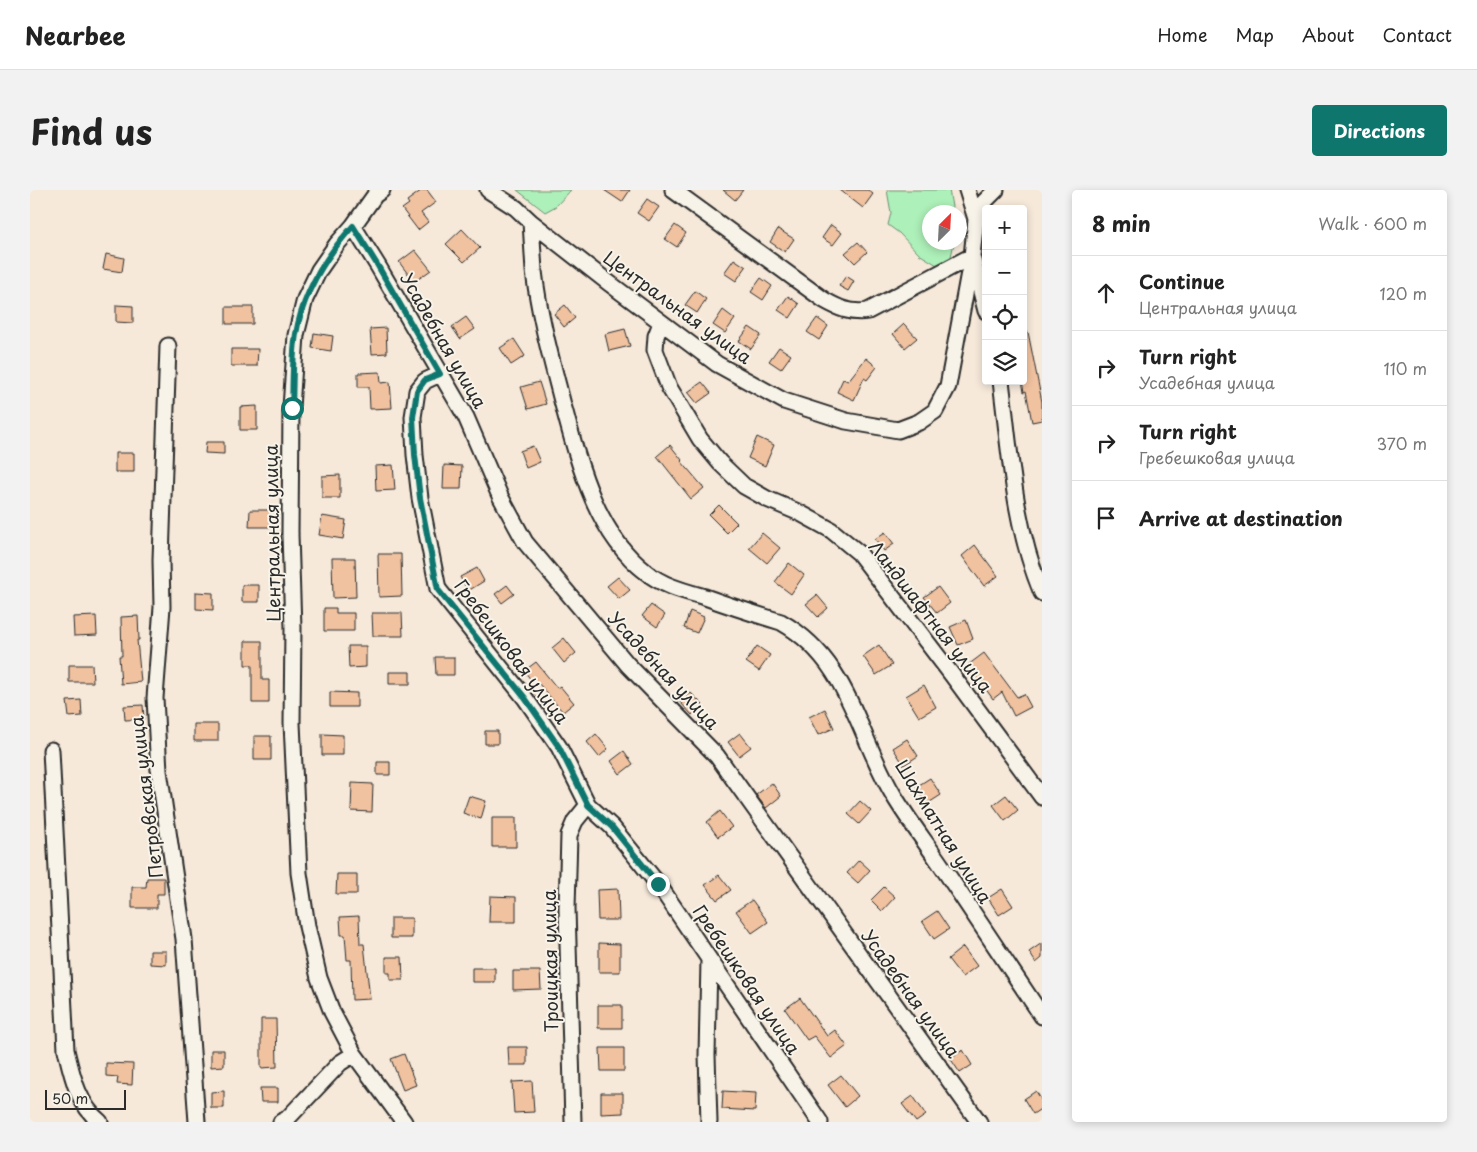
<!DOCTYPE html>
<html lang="en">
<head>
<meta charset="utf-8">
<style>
	body { margin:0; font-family:"Playpen Sans",sans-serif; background:#f2f2f2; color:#222 }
	.controls { position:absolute; right:15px; top:15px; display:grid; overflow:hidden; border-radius:5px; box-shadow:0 2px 8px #0003 }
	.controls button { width:45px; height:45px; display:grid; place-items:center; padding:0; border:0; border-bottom:1px solid #e0e0e0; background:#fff; color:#222; font:25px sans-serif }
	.compass { position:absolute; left:892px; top:15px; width:45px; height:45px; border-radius:50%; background:#fff; box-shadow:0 2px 8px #0003; rotate:24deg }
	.scale { position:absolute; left:15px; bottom:12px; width:81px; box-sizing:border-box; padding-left:5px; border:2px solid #2b2b2b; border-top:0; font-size:14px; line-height:18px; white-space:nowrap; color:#2b2b2b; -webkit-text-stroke:4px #f7f3e8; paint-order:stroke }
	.stop { position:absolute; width:15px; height:15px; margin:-11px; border:4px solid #0f766e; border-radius:50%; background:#fff }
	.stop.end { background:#0f766e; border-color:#fff; box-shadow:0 1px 5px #0008 }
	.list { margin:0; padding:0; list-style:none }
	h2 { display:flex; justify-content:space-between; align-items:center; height:65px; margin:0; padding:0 20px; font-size:21px }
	h2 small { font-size:16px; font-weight:400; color:#767676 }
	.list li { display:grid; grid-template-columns:32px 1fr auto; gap:15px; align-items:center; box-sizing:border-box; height:75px; padding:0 20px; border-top:1px solid #e0e0e0 }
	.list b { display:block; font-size:19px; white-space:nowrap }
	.list p { margin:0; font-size:16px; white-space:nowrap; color:#767676 }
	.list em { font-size:16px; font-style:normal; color:#767676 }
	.icon { flex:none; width:28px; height:28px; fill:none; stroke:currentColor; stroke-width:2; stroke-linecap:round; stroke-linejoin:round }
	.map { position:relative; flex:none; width:1012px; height:932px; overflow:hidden; border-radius:5px }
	header { display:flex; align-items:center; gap:30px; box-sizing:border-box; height:70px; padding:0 25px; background:#fff; border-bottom:1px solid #e0e0e0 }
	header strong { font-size:24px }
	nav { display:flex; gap:28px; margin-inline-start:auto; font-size:18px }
	.intro { display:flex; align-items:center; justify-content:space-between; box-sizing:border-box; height:120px; padding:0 30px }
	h1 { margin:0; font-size:35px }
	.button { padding:12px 22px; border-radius:5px; background:#0f766e; color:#fff; font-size:18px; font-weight:700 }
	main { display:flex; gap:30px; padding:0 30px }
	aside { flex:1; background:#fff; border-radius:5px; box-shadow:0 2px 8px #0003 }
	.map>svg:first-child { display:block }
	.green { fill:#aef0b9; stroke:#6c8e72 }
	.building { fill:#f0c2a0; stroke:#2b2b2b }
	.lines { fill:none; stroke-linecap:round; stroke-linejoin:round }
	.minor-casing { stroke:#2b2b2b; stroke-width:19 }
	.minor { stroke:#f7f3e8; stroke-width:15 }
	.route { stroke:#0f766e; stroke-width:6 }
	.labels { text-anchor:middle; stroke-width:4; stroke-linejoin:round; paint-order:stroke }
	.street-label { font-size:18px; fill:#2b2b2b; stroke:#f7f3e8 }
</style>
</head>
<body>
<header>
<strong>Nearbee</strong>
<nav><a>Home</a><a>Map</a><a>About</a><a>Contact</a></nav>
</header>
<div class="intro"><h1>Find us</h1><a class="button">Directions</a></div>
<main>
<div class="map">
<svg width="1012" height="932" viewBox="0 0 1012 932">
	<rect width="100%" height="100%" fill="#f6e9da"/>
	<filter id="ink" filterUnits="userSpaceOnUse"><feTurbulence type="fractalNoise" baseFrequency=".02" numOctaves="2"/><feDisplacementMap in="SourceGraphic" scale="10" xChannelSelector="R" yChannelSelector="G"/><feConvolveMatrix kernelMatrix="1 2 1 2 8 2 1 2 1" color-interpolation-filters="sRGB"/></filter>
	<g filter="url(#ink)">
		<path class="green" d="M487,0H541L526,16L515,22Z
			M857,0H919L923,22H899V52L924,53L920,71L907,75L889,64L869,43L858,35L861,23Z"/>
		<path class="building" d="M392,0H397L406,12L391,23L398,32L388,40L372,19L379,14L377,11Z
			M574,0H600L592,12Z
			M693,0H713L705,10Z
			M810,0H838L843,4L833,18Z
			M617,9L629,17L619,31L607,23Z
			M645,35L656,43L647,57L635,49Z
			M801,35L812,43L803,55L792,48Z
			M432,39L450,58L434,72L416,54Z
			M748,39L764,49L755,62L740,52Z
			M828,52L837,62L825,73L815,63Z
			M385,60L401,80L384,92L369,72Z
			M76,64L94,68L92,82L73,79Z
			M704,69L716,77L706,91L694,83Z
			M816,86L824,91L818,101L809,96Z
			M731,88L742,96L733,110L721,102Z
			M665,101L676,109L667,123L655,115Z
			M758,106L769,114L760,128L748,120Z
			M86,115L103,116V133L86,132Z
			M535,115L545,128L534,137L524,124Z
			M196,117H223V134H196Z
			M693,120L705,129L695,143L683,135Z
			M436,127L445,139L430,149L422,137Z
			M787,128L798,136L789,150L777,142Z
			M874,134L887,148L875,158L863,144Z
			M719,137L731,145L721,159L709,151Z
			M356,138L357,163L342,164L340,139Z
			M595,139L600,156L579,161L575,144Z
			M993,142H998L1012,212V230L1002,232L996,201L994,202L992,191H993Z
			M284,143L303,146L301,161L282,158Z
			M484,149L495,166L481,175L470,158Z
			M749,157L761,165L751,179L739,171Z
			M201,159H228L227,176H201Z
			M836,168L847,177L837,190L834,188L824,210L807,202L813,189L818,191Z
			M350,182L351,193L360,192L362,218L340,219L339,197H328V183Z
			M509,192L516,214L498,219L491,197Z
			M672,192L681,203L667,213L658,202Z
			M227,216V240H210V217Z
			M727,247L744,255L735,276L718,268Z
			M176,252H194V264L175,263Z
			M640,255L652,270L651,271L674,298L661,309L627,266Z
			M503,256L510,272L496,278L490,261Z
			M85,263H104V282H85Z
			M363,275L365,300L346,301L345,276Z
			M414,275L432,276L431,299H413Z
			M310,285V308H292V286Z
			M689,315L707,333L697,343L679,325Z
			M220,320H246V337H219Z
			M292,326L316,330L313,349L289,345Z
			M855,342L864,354L854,361L845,349Z
			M732,343L750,358L737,373L719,358Z
			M945,355L968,386L954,396L932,366Z
			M348,364H371L372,406L349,407Z
			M302,368H325L326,407L303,408Z
			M759,373L774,385L761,404L745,392Z
			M447,378L454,391L438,401L430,387Z
			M588,387L600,400L589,409L577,396Z
			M212,395H229V412H212Z
			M477,395L484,404L472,413L465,404Z
			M908,397L920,413L907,423L894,407Z
			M166,402L183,403V420L166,419Z
			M787,405L798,418L788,427L776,414Z
			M621,415L635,425L627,437L612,426Z
			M294,418H306V423H324V441H294Z
			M660,421L674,427L667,443L654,438Z
			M342,423H372L373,446H343Z
			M66,426L67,445L44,446L43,427Z
			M108,426L109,450H107L111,492L91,494L89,466H92L91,427Z
			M936,430L943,449L928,455L920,437Z
			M534,448L546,463L534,473L522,458Z
			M215,451H232V490H239V513H222V475H215Z
			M849,455L862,475L846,485L833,466Z
			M318,456H336V477L319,478Z
			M727,456L740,465L729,481L716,472Z
			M954,463L987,507L994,504L1001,517L984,526L972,502L963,509L938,475Z
			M405,467H424V485H406Z
			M506,472L527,498L530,496L544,513L533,522L509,494L506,496L494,481Z
			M39,475H62L63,492H39Z
			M359,482H380V494H359Z
			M894,495L906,517L889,527L876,506Z
			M300,502L327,503V517H300Z
			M661,503L673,515L662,525L650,512Z
			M51,510L52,526L39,527L37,511Z
			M113,515L114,529L95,530L94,516Z
			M795,519L804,538L788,545L779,527Z
			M164,534H188V551H164Z
			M455,541H468V554H455Z
			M710,543L721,557L709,566L698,552Z
			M292,544L313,545V565H292Z
			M566,544L578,559L569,567L557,552Z
			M224,546H241V570H224Z
			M877,549L888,566L874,575L863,558Z
			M594,561L603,574L590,584L581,571Z
			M347,572H360V585H347Z
			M900,588L911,605L897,614L886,597Z
			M322,593L343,594L342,622L321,621Z
			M742,593L751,606L736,618L726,605Z
			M976,605L988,620L975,631L963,615Z
			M439,606L456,611L451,629L433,623Z
			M830,611L841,621L829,634L818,624Z
			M690,621L702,637L688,647L677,632Z
			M462,628H486V657H462Z
			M829,670L840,680L828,693L817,683Z
			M307,684H327V704H306Z
			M689,685L701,700L687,710L675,695Z
			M117,688H134V704H127V718H102V697H116Z
			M854,697L865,707L852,721L841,710Z
			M588,699L589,730H568L567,700Z
			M972,699L983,716L969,725L958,708Z
			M460,706L486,707V732H459Z
			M722,710L738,732L722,743L706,721Z
			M907,721L919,739L904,749L892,731Z
			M329,726L330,754H334L340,809L322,810L321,770H317L315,745H311L310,727Z
			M361,728H382V748H361Z
			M569,753L590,754V782H569Z
			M1012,753V768L1006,773L999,762Z
			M933,757L947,776L932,787L918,769Z
			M120,761H136V775L120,774Z
			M356,767H372L373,790H360V783H356Z
			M442,778H465V792H442Z
			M483,781H510L511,799L483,800Z
			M770,808L797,846L805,840L817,856L801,868L784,846L777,850L755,819Z
			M568,815H592V838H568Z
			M231,829H246L247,877L231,878Z
			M478,857H497V875H479Z
			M570,858H594V881H571Z
			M181,860H194V876L181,877Z
			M933,860L942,875L930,883L920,868Z
			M374,864L386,895L373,900L361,869Z
			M76,873L103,874L102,895L87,894L88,887L76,886Z
			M811,885L828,906L815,917L798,895Z
			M502,891L504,922L484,923L482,892Z
			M230,898H248V912H231Z
			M194,901V918H181V902Z
			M693,901L726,903L725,921L692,919Z
			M1006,901L1012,911V918L1003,924L994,909Z
			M571,903H593V923L571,924Z
			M883,906L896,925L886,932L872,914Z"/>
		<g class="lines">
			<defs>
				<path id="minor" d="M352,0L345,5L323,36L307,54L289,80L275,109L266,145L261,218L260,344L263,438L262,533L269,683L277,736L289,788L302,822L324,864L374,932
					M458,0L486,18L501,32C502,48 503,65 504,81C509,125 521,168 532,211C548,270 565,343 616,382C633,396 654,401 675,407C700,416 725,424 751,432C820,471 826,543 864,606C879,631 897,654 913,678C946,728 979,777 1012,826
					M643,0L794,110C808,118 821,124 838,121L942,66L956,121
					M937,0L946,29
					M501,32L579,93L687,174L754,211L816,231L868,240L889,232L905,221L918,196L942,66L946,29L954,12L966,0
					M323,36L348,76L436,227L470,306L495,352L598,475L687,566L949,932
					M631,133L626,146L625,160L639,197L670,249L690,273L714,296L737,309L770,323L801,340L829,363L922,485L1012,607
					M138,156L131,370L132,417L125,508L129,581L154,749L167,932
					M410,184L395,191L387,201L383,227L385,265L390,308L408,399L495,508L529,557L558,615L582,637L628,694L790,932
					M971,191C980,262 984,337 1012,403
					M21,560L36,860C42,885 48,915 70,932
					M679,771L677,865L679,932
					M251,932L257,929L310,873L324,864
					M543,932L537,718L539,645L545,631L558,615"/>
			</defs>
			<use href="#minor" class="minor-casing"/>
			<use href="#minor" class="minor"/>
		</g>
	</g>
	<g class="lines" filter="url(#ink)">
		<path class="route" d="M262,218C263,194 262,168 266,144C273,103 295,67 323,36L348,76L410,184L395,190L387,201L383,227L385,265L390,308L408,400L495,508L529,557L558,615L582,637L628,694"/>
	</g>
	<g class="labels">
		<g class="street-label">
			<text transform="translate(647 118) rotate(36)" y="6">Центральная улица</text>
			<text transform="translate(413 151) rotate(60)" y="6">Усадебная улица</text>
			<text transform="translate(243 343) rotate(-91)" y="6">Центральная улица</text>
			<text transform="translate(900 427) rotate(52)" y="6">Ландшафтная улица</text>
			<text transform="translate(481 462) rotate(53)" y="6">Гребешковая улица</text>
			<text transform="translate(633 481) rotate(47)" y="6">Усадебная улица</text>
			<text transform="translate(117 607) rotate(-97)" y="6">Петровская улица</text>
			<text transform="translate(913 642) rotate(58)" y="6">Шахматная улица</text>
			<text transform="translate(521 771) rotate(-91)" y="6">Троицкая улица</text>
			<text transform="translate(716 790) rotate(56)" y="6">Гребешковая улица</text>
			<text transform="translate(880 804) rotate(54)" y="6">Усадебная улица</text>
		</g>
	</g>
</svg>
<div class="controls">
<button>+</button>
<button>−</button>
<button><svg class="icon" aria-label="locate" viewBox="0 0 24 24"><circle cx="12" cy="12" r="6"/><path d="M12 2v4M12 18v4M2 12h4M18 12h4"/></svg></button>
<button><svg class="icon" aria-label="layers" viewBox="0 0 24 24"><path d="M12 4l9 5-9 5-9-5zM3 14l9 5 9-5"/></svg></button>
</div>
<svg class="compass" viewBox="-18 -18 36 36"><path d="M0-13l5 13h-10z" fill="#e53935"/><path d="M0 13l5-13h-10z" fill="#767676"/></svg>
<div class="scale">50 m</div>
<div class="stop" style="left:262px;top:218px"></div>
<div class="stop end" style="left:628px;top:694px"></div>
</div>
<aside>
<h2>8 min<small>Walk · 600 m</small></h2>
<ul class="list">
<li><svg class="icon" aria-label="ahead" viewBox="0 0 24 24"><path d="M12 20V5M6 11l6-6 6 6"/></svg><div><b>Continue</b><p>Центральная улица</p></div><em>120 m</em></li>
<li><svg class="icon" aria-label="right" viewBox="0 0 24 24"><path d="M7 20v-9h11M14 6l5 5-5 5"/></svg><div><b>Turn right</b><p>Усадебная улица</p></div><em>110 m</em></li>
<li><svg class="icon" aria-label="right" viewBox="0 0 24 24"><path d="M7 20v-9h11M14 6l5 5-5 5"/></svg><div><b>Turn right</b><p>Гребешковая улица</p></div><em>370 m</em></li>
<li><svg class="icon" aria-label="arrive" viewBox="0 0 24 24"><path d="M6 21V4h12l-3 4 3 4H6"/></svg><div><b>Arrive at destination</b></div></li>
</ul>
</aside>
</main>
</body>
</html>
